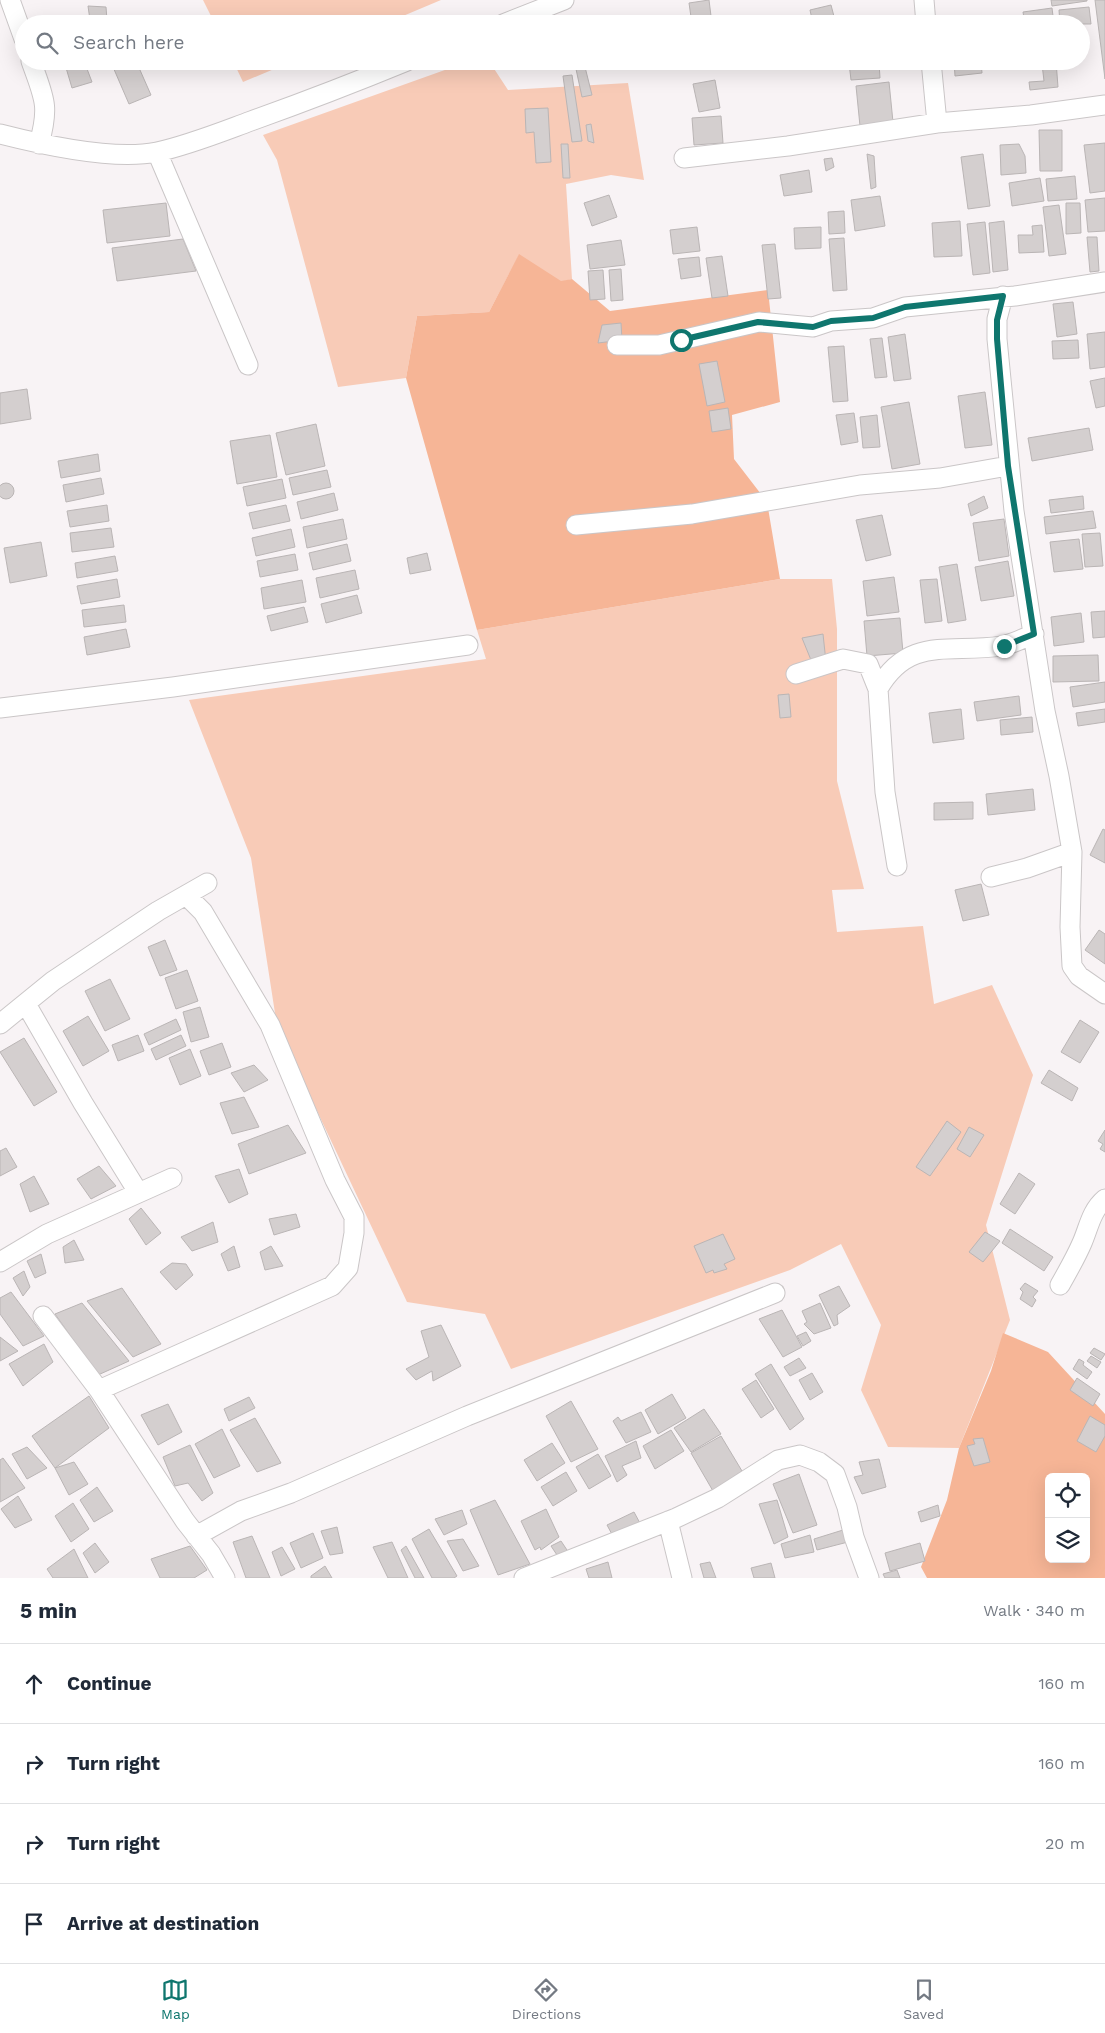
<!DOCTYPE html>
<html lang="en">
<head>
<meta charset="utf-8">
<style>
	body { margin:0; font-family:"Work Sans",sans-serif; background:#f2f2f3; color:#1f2937 }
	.controls { position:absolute; right:15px; bottom:15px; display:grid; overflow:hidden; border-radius:8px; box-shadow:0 5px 20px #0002 }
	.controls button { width:45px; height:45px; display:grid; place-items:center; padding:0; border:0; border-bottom:1px solid #e0e1e3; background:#fff; color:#1f2937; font:25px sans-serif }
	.stop { position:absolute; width:15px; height:15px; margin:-11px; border:4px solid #0f766e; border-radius:50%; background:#fff }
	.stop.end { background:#0f766e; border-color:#fff; box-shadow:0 1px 5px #0008 }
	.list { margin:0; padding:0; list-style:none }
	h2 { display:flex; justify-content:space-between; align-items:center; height:65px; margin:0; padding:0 20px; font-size:21px }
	h2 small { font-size:16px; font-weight:400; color:#747a83 }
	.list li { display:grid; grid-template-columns:32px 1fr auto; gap:15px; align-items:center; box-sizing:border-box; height:80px; padding:0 20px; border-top:1px solid #e0e1e3 }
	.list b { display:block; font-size:19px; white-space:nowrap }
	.list em { font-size:16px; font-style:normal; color:#747a83 }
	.icon { flex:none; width:28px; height:28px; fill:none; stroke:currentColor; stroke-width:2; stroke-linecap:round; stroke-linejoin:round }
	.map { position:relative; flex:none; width:1105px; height:1578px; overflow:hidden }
	.search { position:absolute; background:#fff; box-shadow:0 5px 20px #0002; left:15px; right:15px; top:15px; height:55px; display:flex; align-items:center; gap:12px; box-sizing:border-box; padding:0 18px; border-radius:28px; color:#747a83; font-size:19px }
	.sheet { height:385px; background:#fff }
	nav { display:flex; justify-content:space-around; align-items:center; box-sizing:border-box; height:70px; border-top:1px solid #e0e1e3; background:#fff; font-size:14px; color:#747a83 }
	nav a { display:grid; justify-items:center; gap:2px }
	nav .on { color:#0f766e }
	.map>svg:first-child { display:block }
	.green { fill:#f8cbb7 }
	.forest { fill:#f6b596; fill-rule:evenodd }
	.building { fill:#d4cfcf; stroke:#bab5b5 }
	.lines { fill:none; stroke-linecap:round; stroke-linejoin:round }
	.minor-casing { stroke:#cac6c7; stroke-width:21 }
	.minor { stroke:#fff; stroke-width:19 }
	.route { stroke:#0f766e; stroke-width:6 }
</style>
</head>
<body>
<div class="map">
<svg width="1105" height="1578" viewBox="0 0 1105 1578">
	<rect width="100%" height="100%" fill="#f8f3f5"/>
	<path class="green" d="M203,0H441L384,24H215Z
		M233,61H293L243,82Z
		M470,61H489L508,90L628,83L644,180L611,175L566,184L572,279L561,282L519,255L489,312L417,316L406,378L338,387L277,160L263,135Z
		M780,579H832L837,629V781L864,889L832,890L837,932L923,926L934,1004L992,985L1033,1075L986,1225L1010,1320L959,1448L888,1447L861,1390L881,1325L841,1244L790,1270L511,1369L485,1314L407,1302L277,1026L251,858L189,700L486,659L477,630Z"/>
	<path class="forest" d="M519,254L561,281L572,279L610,311L768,290L780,402L732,415L734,459L767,502L780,579L477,630L406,378L417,316L489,312Z
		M1003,1333L1048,1352L1105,1414V1578H927L921,1567L947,1500L959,1448L991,1371ZM1049,1477H1086V1559H1049Z"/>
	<path class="building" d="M709,0L712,24H692L689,3Z
		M1051,0H1087V1L1052,6Z
		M1095,0H1105V79Z
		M831,5L836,24H813L810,10Z
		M88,6L106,7L107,20H90Z
		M1089,7L1091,24H1060L1059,10Z
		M1052,8L1054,24H1025L1023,12Z
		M71,17L72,24H53Z
		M64,61H84L92,82L72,88Z
		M127,61H136L151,95L129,104L113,67Z
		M859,61H867V64L879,63L880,78L851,80L849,63Z
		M954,61H981L982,73L955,76Z
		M988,61H1017L1018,65L988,67Z
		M1026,61H1056L1058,87L1030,90L1029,82L1044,81L1042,64L1027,66Z
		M585,67L592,95L582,97L576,69Z
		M572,75L582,141L572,142L563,76Z
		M715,80L720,108L699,112L693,84Z
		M889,82L893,122L860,126L856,86Z
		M548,108L551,162L536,163L534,132L526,133L525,109Z
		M721,116L723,143L694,145L692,118Z
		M591,124L594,143L588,141L586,125Z
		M1039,130H1062V171H1040Z
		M1105,143V191L1090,193L1084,145Z
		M561,144H568L570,178H563Z
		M1019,144L1025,156L1026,173L1001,175L1000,145Z
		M867,154L874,156L876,187L871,189Z
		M983,154L990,206L968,209L961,157Z
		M832,158L834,167L826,171L824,159Z
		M809,170L812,192L784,196L780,175Z
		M1075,176L1077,199L1048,201L1046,179Z
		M1040,178L1044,201L1012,206L1009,183Z
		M609,195L617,217L592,226L584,203Z
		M880,196L885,226L855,231L851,200Z
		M1105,198V231L1088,232L1085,200Z
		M166,203L170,236L107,243L103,210Z
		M1066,203H1080L1081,233L1066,234Z
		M1059,205L1066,254L1049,256L1043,207Z
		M844,211L845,233L829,234L828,212Z
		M960,221L962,256L934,257L932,223Z
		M1004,221L1008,270L993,272L989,223Z
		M985,222L990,273L973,275L967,224Z
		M1042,225L1044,252L1019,253L1018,235H1033L1032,226Z
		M697,227L700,251L673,254L670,230Z
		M821,227V248L795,249L794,228Z
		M1087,237H1097L1099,271L1090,272Z
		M844,238L847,290L833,291L829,239Z
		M183,239L196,271L117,281L112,248Z
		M621,240L625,265L590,269L587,245Z
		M775,244L781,298L768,299L762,245Z
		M722,256L728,296L712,298L706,258Z
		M699,257L701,276L681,279L678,259Z
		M621,269L623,300L611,301L609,270Z
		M603,270L605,299L590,300L588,271Z
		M1073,302L1077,334L1057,337L1053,304Z
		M621,323L622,340L598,343L602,325Z
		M1105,332V367L1090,369L1087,334Z
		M905,334L911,379L894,381L888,337Z
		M882,338L887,377L875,378L870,339Z
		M1078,340L1079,358L1053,359L1052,341Z
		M844,346L848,401L833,402L828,347Z
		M717,361L725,402L707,406L699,364Z
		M1105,378V406L1096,408L1090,381Z
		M27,389L31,419L0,424V393Z
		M985,392L992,445L965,448L958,396Z
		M909,402L920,464L892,469L881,407Z
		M728,408L731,429L712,432L709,411Z
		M854,413L858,442L841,445L836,415Z
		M877,415L880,447L863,448L860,417Z
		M316,424L325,466L286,475L276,433Z
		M1089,428L1093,450L1032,461L1028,438Z
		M270,435L277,477L237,484L230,441Z
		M98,454L100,471L61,478L58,461Z
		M327,470L331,487L293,495L289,478Z
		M101,478L104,494L66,502L63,485Z
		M282,479L286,498L247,506L243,487Z
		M-2 491a8 8 0 1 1 16 0a8 8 0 1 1-16 0Z
		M334,493L338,510L301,519L297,502Z
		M984,496L988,508L971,516L968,504Z
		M1083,496L1084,509L1051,513L1049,500Z
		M107,505L109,521L70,527L67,511Z
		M286,505L290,521L253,529L249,513Z
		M1093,511L1096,528L1046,534L1044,517Z
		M882,515L891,555L866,561L856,520Z
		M343,519L347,539L307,548L303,527Z
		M1004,519L1009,556L979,561L973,523Z
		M111,528L114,547L72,552L70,533Z
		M291,529L295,547L256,556L252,538Z
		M1100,533L1103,566L1085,567L1082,534Z
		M1079,539L1083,569L1054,572L1050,542Z
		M41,542L47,576L10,583L4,548Z
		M347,544L351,561L313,570L309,553Z
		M427,553L431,570L410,574L407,558Z
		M295,554L298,570L260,577L257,561Z
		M115,556L118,571L77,578L75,563Z
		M1008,561L1014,596L981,601L975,567Z
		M957,564L966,620L948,623L939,567Z
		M355,570L359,589L320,598L316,578Z
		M894,577L899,612L867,616L863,581Z
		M117,579L120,597L81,604L77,586Z
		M937,579L942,621L925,623L920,580Z
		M302,580L306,602L264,609L261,588Z
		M357,595L362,613L326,623L321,604Z
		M124,605L126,622L84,627L82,610Z
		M304,607L308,622L271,631L267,616Z
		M1105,611V637L1093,638L1091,612Z
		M1081,613L1084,642L1054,646L1051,617Z
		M900,618L903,653L867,656L864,621Z
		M126,629L130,647L87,655L84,637Z
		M823,634L826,662L811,660L802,638Z
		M1098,655L1099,681L1053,682V656Z
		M1105,682V702L1073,707L1070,687Z
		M789,694L791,717L780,718L778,695Z
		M1019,696L1021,715L977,721L974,702Z
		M961,709L964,739L933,743L929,713Z
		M1105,709V722L1078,726L1076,713Z
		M1032,717L1033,732L1001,735L1000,720Z
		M1033,789L1035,810L988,815L986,794Z
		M973,802V819L934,820V803Z
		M1103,829L1105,830V863L1090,855Z
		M981,884L989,915L963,921L955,890Z
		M1099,930L1105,934V964L1085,950Z
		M165,940L177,970L160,976L148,947Z
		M187,970L198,1001L176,1009L165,978Z
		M110,979L130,1019L105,1031L85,991Z
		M200,1007L209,1037L191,1042L183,1012Z
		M88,1016L109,1051L83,1066L63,1031Z
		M176,1019L181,1030L149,1045L144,1034Z
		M1080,1020L1099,1032L1080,1063L1061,1052Z
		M138,1035L144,1051L118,1061L112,1045Z
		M181,1035L186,1046L156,1060L151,1049Z
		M24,1038L57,1092L34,1106L0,1052Z
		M222,1043L231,1067L209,1075L200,1051Z
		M190,1049L201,1076L180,1085L169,1058Z
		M254,1065L268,1080L244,1092L231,1073Z
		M1049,1070L1078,1088L1072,1101L1041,1083Z
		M244,1097L259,1127L232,1134L220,1103Z
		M947,1121L961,1132L930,1176L916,1167Z
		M288,1125L306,1153L249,1174L238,1144Z
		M969,1127L984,1135L970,1157L957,1149Z
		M1105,1130V1152L1100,1149L1103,1144L1098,1141Z
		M6,1148L17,1167L0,1176V1151Z
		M99,1166L116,1186L91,1199L77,1179Z
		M239,1169L248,1194L229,1203L215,1176Z
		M1019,1173L1035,1184L1015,1214L1000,1204Z
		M34,1176L49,1204L30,1212L20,1184Z
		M141,1208L161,1233L146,1245L129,1219Z
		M296,1214L300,1227L274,1235L269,1219Z
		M213,1222L218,1242L192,1251L181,1237Z
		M1010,1229L1053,1257L1044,1271L1002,1243Z
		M985,1232L1000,1241L983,1262L969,1252Z
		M723,1234L735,1259L724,1264L727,1269L714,1273L713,1270L706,1273L694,1246Z
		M74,1240L84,1260L65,1263L63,1247Z
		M234,1246L240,1267L228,1271L221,1254Z
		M271,1246L283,1266L265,1270L260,1252Z
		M41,1254L46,1273L35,1278L27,1261Z
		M172,1263L186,1264L193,1275L176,1290L160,1272Z
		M24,1271L30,1287L23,1296L13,1278Z
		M1025,1283L1038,1291L1033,1297L1036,1300L1032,1307L1020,1299L1023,1292L1020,1289Z
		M839,1286L850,1306L837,1315L838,1324L834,1326L819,1295Z
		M122,1288L161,1344L133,1357L87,1301Z
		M11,1292L44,1336L23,1346L0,1314V1298Z
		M82,1303L129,1361L98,1375L55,1314Z
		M820,1303L831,1328L814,1334L804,1324L807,1322L802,1311Z
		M782,1310L802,1347L783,1357L759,1319Z
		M441,1325L461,1366L433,1381L432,1371L416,1380L406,1369L429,1357L421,1331Z
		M806,1332L811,1341L803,1346L797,1336Z
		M0,1337L18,1351L0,1361Z
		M44,1344L53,1362L23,1386L9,1364Z
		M1094,1348L1105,1354L1101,1360L1090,1353Z
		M1091,1356L1101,1362L1097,1368L1087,1361Z
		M799,1358L806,1368L790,1376L784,1367Z
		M1079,1359L1084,1362L1083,1365L1092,1372L1087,1379L1073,1369Z
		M771,1364L804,1419L790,1430L755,1374Z
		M812,1373L823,1392L810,1400L799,1380Z
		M1077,1378L1100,1394L1093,1406L1070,1390Z
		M756,1380L774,1409L761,1418L742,1389Z
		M672,1394L686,1418L658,1434L645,1410Z
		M89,1396L109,1428L55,1468L32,1436Z
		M249,1397L255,1408L229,1421L224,1409Z
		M571,1401L598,1449L571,1462L546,1416Z
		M168,1404L182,1432L158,1445L141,1415Z
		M704,1409L721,1434L691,1452L674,1428Z
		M641,1412L651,1432L626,1443L613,1421L618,1417L621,1421Z
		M1090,1416L1105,1425V1436L1096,1452L1077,1441Z
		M255,1418L281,1463L257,1472L230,1430Z
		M222,1429L240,1466L214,1478L195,1444Z
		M671,1430L684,1451L655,1469L643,1446Z
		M721,1436L742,1471L713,1491L691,1453Z
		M983,1438L990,1462L974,1466L967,1446L975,1444L973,1439Z
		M636,1441L641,1458L622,1466L627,1475L617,1482L605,1456Z
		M552,1443L565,1463L537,1481L524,1460Z
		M190,1445L213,1493L202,1501L188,1483L175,1486L163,1457Z
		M27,1447L47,1468L27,1479L12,1454Z
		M598,1454L611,1476L589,1489L576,1467Z
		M3,1458L25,1488L0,1502V1460Z
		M879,1459L886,1487L862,1494L854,1477L863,1475L859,1462Z
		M74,1462L88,1484L69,1495L55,1468Z
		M566,1472L577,1491L553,1506L541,1487Z
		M799,1474L817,1525L793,1533L773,1484Z
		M97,1487L113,1511L94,1522L80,1500Z
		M18,1496L32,1520L15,1528L1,1509Z
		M495,1500L530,1564L498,1575L470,1510Z
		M777,1500L788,1537L774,1544L759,1504Z
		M73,1503L89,1529L71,1542L55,1516Z
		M938,1505L940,1516L921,1522L918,1512Z
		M546,1509L559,1537L541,1550L540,1547L535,1550L521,1521Z
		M462,1510L467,1524L444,1535L435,1519Z
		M634,1512L641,1525L614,1538L607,1525Z
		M337,1527L343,1553L330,1555L321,1531Z
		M429,1529L457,1576L454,1578H432L412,1539Z
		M843,1530L848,1542L817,1550L814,1539Z
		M313,1533L323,1558L301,1568L290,1543Z
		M810,1535L814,1552L785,1558L781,1544Z
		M252,1536L270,1578H246L233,1542Z
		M463,1539L479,1566L463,1571L447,1541Z
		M561,1541L569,1553L559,1558L551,1546Z
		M392,1542L408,1578H388L373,1547Z
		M95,1543L109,1562L95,1573L83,1553Z
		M920,1543L925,1561L890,1571L885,1553Z
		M190,1546L207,1570L194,1578H160L151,1559Z
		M406,1546L424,1578H415L401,1550Z
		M282,1547L295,1569L281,1576L272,1552Z
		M74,1549L88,1578H53L47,1569Z
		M608,1562L612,1578H589L586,1569Z
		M710,1562L716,1578H704L700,1564Z
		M771,1563L775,1578H754L751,1568Z
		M325,1566L332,1578H311V1576Z
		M897,1570L900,1578H885L883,1574Z"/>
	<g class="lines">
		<defs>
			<path id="minor" d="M10,0L24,39
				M924,0L926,24
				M503,24L564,0
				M31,61C44,98 50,105 39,144
				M931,61L937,123
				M0,134C43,145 113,161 157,152C189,145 221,132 251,121C304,102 356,82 407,61
				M157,152L248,365
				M684,158L788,146L937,123L1031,115L1105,105
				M1003,296L997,319V339L1014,511L1045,711L1059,776L1072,852L1070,927L1072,966L1079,976L1105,994
				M617,345H659L759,322L813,327L831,321L873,318L905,307L1015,296L1105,282
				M576,525L692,514L860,485L940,478L1008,466
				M796,674L843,659L868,664L878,689
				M0,708L173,687L468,645
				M897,866L885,792L878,689C909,635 950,654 1001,646C1013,644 1024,638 1034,634
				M991,877L1027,868L1072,852
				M26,1004L83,1103L138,1192
				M0,1024L53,981L158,911L207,883
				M0,1262L47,1234L172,1178
				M1060,1285C1068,1271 1076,1257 1082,1243C1089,1227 1091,1211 1105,1199
				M43,1316L99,1390L185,1521L211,1554L225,1578
				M99,1390L332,1286L348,1268L354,1233V1217L335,1180L270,1025L203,912L186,895
				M668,1521L682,1578
				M196,1536L241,1511L291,1493L467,1416L775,1293
				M524,1578L676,1518L718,1498L778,1460L800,1455L819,1462L835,1474L847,1507L854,1537L869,1578"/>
		</defs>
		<use href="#minor" class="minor-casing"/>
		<use href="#minor" class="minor"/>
	</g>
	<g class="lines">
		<path class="route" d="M681,340L758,322L813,327L831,321L873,318L905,307L1003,296L997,320V339L1008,466L1034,634L1004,646"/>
	</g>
</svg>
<div class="controls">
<button><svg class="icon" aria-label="locate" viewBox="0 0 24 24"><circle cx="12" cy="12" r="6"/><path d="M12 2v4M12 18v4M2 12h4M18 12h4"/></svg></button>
<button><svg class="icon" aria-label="layers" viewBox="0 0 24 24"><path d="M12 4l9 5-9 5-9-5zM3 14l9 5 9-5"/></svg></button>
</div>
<div class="stop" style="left:681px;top:340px"></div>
<div class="stop end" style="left:1004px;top:646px"></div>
<div class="search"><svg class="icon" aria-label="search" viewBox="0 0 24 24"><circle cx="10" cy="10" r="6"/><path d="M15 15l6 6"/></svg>Search here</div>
</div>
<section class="sheet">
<h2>5 min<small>Walk · 340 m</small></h2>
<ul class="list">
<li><svg class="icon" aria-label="ahead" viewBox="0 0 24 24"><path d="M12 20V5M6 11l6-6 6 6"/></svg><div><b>Continue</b></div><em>160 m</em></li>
<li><svg class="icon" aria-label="right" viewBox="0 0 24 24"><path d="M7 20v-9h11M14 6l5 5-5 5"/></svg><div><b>Turn right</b></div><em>160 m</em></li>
<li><svg class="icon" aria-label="right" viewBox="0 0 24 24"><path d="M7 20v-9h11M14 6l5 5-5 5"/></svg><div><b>Turn right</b></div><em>20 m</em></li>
<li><svg class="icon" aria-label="arrive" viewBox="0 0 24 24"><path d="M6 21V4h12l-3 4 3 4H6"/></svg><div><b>Arrive at destination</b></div></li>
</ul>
</section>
<nav>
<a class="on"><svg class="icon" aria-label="map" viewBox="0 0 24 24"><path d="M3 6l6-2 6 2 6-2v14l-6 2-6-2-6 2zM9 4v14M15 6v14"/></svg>Map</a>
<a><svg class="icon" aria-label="directions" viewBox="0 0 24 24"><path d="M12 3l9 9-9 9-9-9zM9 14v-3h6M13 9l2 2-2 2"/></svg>Directions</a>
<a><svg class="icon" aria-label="saved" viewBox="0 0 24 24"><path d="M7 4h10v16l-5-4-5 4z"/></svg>Saved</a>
</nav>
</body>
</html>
